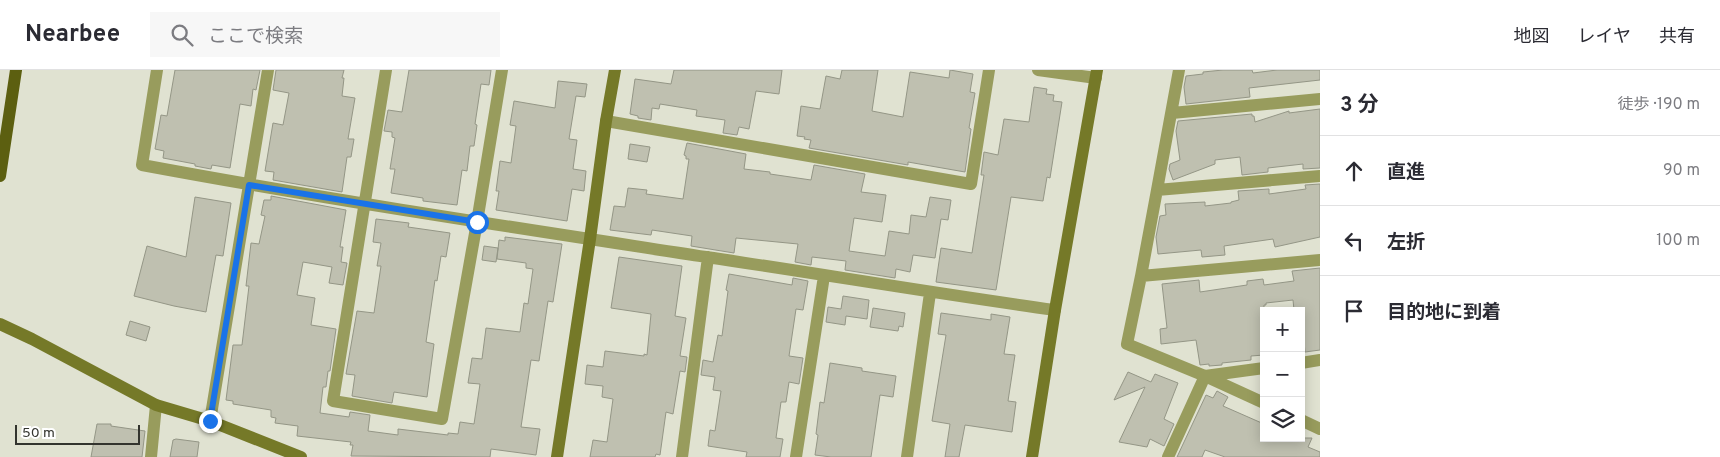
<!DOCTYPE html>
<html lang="ja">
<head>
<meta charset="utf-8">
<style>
	body { margin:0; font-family:Overpass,"Noto Sans JP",sans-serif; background:#f7f7f7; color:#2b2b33 }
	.controls { position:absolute; right:15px; bottom:15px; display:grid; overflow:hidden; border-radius:0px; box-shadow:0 2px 12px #0003 }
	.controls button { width:45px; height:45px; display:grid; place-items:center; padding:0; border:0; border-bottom:1px solid #e1e1e2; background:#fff; color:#2b2b33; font:25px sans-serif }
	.scale { position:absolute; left:15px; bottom:12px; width:125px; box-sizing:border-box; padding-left:5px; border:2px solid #33342e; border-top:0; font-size:14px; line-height:18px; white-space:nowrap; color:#33342e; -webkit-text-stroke:4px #fff; paint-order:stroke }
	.stop { position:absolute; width:15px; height:15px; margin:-11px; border:4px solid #1a73e8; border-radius:50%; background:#fff }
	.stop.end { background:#1a73e8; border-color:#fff; box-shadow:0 1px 5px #0008 }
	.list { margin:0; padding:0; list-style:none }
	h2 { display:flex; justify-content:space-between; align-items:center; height:65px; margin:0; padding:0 20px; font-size:21px }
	h2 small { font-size:16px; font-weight:400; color:#7c7c81 }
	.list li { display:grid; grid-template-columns:32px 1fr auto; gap:15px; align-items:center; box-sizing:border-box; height:70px; padding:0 20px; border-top:1px solid #e1e1e2 }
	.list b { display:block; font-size:19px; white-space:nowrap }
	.list em { font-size:16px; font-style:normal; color:#7c7c81 }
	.icon { flex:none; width:28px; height:28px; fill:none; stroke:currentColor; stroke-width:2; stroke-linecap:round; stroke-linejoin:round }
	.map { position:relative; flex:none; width:1320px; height:387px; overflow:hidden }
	header { display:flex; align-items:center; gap:30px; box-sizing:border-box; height:70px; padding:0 25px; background:#fff; border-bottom:1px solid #e1e1e2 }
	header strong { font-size:24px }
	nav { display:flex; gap:28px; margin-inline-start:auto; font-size:18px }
	.search { width:350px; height:45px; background:#f7f7f7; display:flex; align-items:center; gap:12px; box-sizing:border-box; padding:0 18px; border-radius:0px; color:#7c7c81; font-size:19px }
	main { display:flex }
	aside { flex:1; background:#fff }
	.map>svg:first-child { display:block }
	.building { fill:#bfc0b0; stroke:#949686 }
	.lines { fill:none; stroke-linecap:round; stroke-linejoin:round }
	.street { stroke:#989c5d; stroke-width:12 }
	.secondary { stroke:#757928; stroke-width:12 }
	.primary { stroke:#5c5f10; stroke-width:12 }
	.route { stroke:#1a73e8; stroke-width:6 }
</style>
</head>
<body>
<header>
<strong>Nearbee</strong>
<div class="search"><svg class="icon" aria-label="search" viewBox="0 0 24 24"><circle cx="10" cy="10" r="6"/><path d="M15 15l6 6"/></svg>ここで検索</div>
<nav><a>地図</a><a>レイヤ</a><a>共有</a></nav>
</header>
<main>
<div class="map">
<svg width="1320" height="387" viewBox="0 0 1320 387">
	<rect width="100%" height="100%" fill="#e0e2d1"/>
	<path class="building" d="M175,0H260L256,20L253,19L251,36L240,34L230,98L212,95L211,99L195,96V94L163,88L164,81L155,79L161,45L167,46Z
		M276,0H344L342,8H344L342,26L355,28L348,69H354L351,87H347L342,122L273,110L274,102L265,101L273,53L283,55L289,23L273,20Z
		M409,0H491L489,15L481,14L475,54L477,55L474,76H470L467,101L462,100L457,135L423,131V128L391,123L395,99H390L395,68L392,67V62L384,61L388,40L402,42Z
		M674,0H782L779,24L756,21L749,59L739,57L737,65L723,63L725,50L696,46L697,40L660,34L659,39L652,38L651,50L638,48V46L630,44L635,9L671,14Z
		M842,0H878L872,41L903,47L910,2L949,8L950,0L973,4L970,22L975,23L969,58L971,59L965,102L908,92V95L809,78L811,70L804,69L805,67L797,66L801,36L820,39L826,6L840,9Z
		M1223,0H1252L1253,3L1277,0H1320V10L1249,18L1250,27L1186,34L1184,17L1186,6L1203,4V2Z
		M558,11L587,14L585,27L576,26L569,69L577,70L573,99L586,101L584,121L572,119L567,151L496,140L499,121H496L500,91L511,93L516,56L510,55L514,31L555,38Z
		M1034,17L1047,19L1046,24L1054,25L1053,31L1062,32L1050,108L1047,107L1043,131L1011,127L996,220L936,212L941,178L972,183L984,105H981L984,82L998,85L1004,49L1029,52Z
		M1320,39V98L1303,99V94L1268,98V102L1242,105L1240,87L1215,90V94L1173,110L1169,99L1170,94L1180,90L1176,61L1178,51L1252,44V46H1254L1255,52L1289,41V43Z
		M687,73L746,84L744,99L770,102V104L811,110L814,95L865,104L861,122L886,125L882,152L854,148L849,181L885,186L889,161L909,164L911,145L926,147L930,127L951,130L948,150L941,149L935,188L913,185L910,202L896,199L895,208L845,200L846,191L812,187L811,195L795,192L798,174L736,168L734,183L691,176L692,166L652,160L651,165L610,160L614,136L625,137L628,118L647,120L646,124L683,129L689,89H686V86L684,85Z
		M630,74L650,77L647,92L628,89Z
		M1320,114V167L1275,177L1273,169L1224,176L1225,185L1202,187L1201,180L1158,184L1156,167L1160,146L1166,145L1165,134L1205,132V136L1231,133V132L1239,130L1238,121L1269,119V124L1306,119L1305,115Z
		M271,126L346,140L340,177H343L341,192L347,193L343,215L329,213L332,197L303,192L297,225L315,228L311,255L336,259L330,301H328L326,317H323L320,343L349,347L350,342L370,345L368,361L398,365V359L448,365V363L458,364L460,352L474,354L480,314L468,313L472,288L482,289L486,258L520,262L524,233L528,234L533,199L526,198V193L497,189L499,170L505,171V167L562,174L553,232L548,231L539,291L531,290L521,357L540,359L536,385L491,379L490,387L351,386L353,375H350L351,372L297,366L298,356L275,353L276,348L271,347V340L233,334V331L226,330L233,275H242L249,216H246L251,173L259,174L265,146L261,145L264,130H271Z
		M195,127L231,133L223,186L216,185L206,242L174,236L134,226L147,176L186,187Z
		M376,149L409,153L408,157L450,163L446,187L441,186L437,211L435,210L426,272L434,274L427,327L394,322L392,333L352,326L355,305L346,304L357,241L374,243L381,196H377L381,173L373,172Z
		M484,176L498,178L496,192L482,190Z
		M619,187L682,196L675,246L686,248L680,286L687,287L685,302L680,301L673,344L666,342L660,385L656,384L655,387H590L593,370L607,372L613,329L602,327L603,316L585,314L587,295L603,297L605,281L644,286V284L647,285L651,244L611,238Z
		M1320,198V280L1305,282L1301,241L1294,240L1293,230L1266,233V235H1264V285L1251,286V290L1222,293V295L1209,296V294L1200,295L1196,270L1161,274L1160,259L1167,258L1162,214L1199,210L1200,222L1247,215V211L1263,209L1264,215L1294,211L1292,201Z
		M729,204L792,215L793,208L808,211L803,240L796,239L789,286L803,288L799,314L789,312L786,332H781L776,368L783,369L780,387H746L747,382L708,376L710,360L715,361L721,321L713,320L715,307L701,305L703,290L713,292L718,265L722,266L728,221L726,220Z
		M843,226L869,230L867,249L846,246L845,255L826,252L828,237L841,239Z
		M873,238L905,243L903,257L899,256L898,261L870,257Z
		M941,243L991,250V244L1010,247L1004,284L1015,285L1008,331L1016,332L1012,362L965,355L959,387H945L950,354L932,351L946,265L938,264Z
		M130,251L150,257L146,271L126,265Z
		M830,293L862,298V301L896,306L893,327L880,325L871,387H831L815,385L818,365L816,364L820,332L824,333Z
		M1128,302L1151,312L1155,304L1178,313L1164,349L1174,354L1164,376L1150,369L1147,377L1119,372L1145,317L1114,330Z
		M1217,321L1228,327L1223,336L1264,354V368H1312L1308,377L1320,382V387H1225L1205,380L1202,387H1177L1206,325L1213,328Z
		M97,354H111V356L145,361L142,387H91Z
		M176,369L199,372L197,387H170L173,370Z"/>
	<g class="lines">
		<path class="street" d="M157,0L142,95C330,130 518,158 706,187C822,204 938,224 1055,240
			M386,0L333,331L442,349L477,152L502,0
			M1038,0L1096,8
			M1172,43L1320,29
			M606,51L971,114L989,0
			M1320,106L1157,120L1141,206L1320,190
			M1157,120L1179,0
			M1141,206L1127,274L1205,306L1264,298
			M1301,293L1320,290
			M1301,350L1320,359
			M210,351L268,0
			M151,387L156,335
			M682,387L708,187
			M796,387L824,206
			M907,387L930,223
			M1168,387L1205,306L1264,333"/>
		<path class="secondary" d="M0,254L32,269L156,335L210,351L301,387
			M557,387L590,169L606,51L615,0
			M1032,387L1055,240L1097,0"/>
		<path class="primary" d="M0,106L16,0"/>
	</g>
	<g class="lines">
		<path class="route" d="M210,351L249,115L477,152"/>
	</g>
</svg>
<div class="controls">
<button>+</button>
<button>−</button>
<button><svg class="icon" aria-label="layers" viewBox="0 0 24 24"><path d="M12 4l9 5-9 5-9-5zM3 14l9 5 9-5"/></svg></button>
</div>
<div class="scale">50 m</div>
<div class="stop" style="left:477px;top:152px"></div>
<div class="stop end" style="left:210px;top:351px"></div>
</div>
<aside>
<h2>3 分<small>徒歩 · 190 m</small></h2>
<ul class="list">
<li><svg class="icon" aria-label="ahead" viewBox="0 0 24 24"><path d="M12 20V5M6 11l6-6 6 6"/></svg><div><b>直進</b></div><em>90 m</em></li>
<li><svg class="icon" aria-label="left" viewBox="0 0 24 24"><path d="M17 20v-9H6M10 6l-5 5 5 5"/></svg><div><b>左折</b></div><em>100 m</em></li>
<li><svg class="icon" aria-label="arrive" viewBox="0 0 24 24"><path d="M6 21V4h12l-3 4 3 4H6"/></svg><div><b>目的地に到着</b></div></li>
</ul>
</aside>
</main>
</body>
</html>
